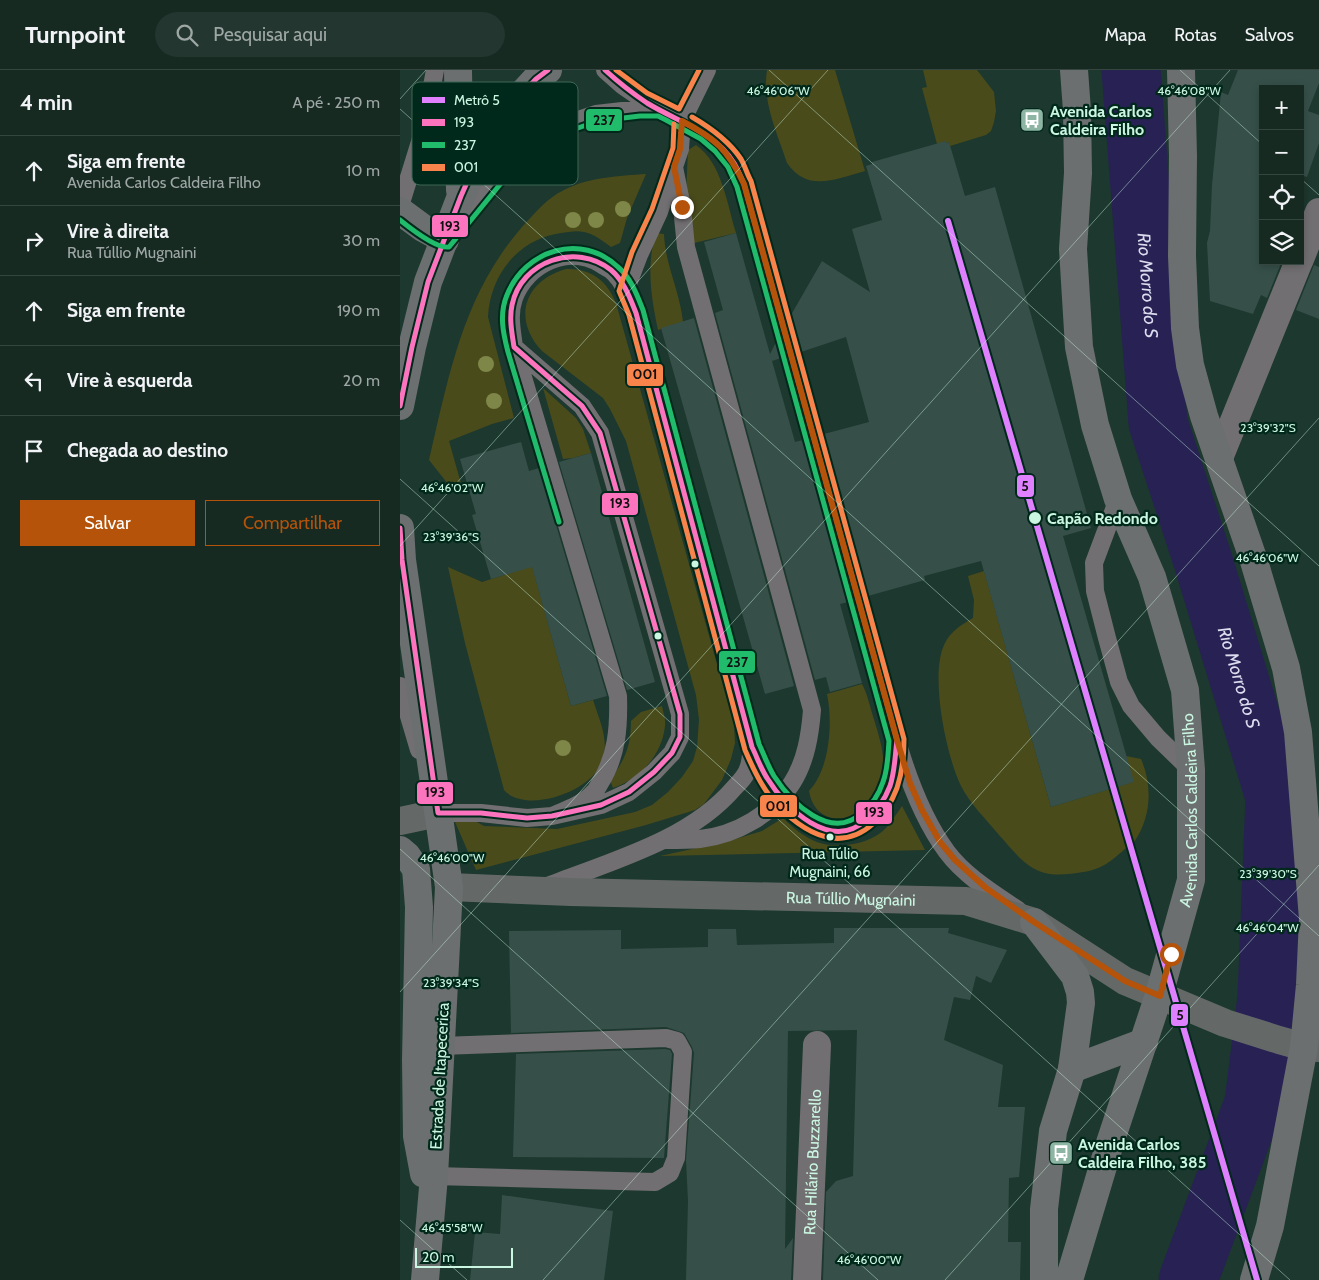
<!DOCTYPE html>
<html lang="pt">
<head>
<meta charset="utf-8">
<style>
	body { margin:0; font-family:Cabin,sans-serif; background:#23362f; color:#f1f3f6 }
	.controls { position:absolute; right:15px; top:15px; display:grid; overflow:hidden; border-radius:0px; box-shadow:0 2px 8px #0003 }
	.controls button { width:45px; height:45px; display:grid; place-items:center; padding:0; border:0; border-bottom:1px solid #354640; background:#162a22; color:#f1f3f6; font:25px sans-serif }
	.scale { position:absolute; left:15px; bottom:12px; width:98px; box-sizing:border-box; padding-left:5px; border:2px solid #cbf7e2; border-top:0; font-size:14px; line-height:18px; white-space:nowrap; color:#cbf7e2; -webkit-text-stroke:4px #00291b; paint-order:stroke }
	.stop { position:absolute; width:15px; height:15px; margin:-11px; border:4px solid #b45309; border-radius:50%; background:#fff }
	.stop.end { background:#b45309; border-color:#fff; box-shadow:0 1px 5px #0008 }
	.list { margin:0; padding:0; list-style:none }
	h2 { display:flex; justify-content:space-between; align-items:center; height:65px; margin:0; padding:0 20px; font-size:21px }
	h2 small { font-size:16px; font-weight:400; color:#9ea7a5 }
	.list li { display:grid; grid-template-columns:32px 1fr auto; gap:15px; align-items:center; box-sizing:border-box; height:70px; padding:0 20px; border-top:1px solid #354640 }
	.list b { display:block; font-size:19px; white-space:nowrap }
	.list p { margin:0; font-size:16px; white-space:nowrap; color:#9ea7a5 }
	.list em { font-size:16px; font-style:normal; color:#9ea7a5 }
	.actions { display:flex; gap:10px; padding:15px 20px }
	.actions a { flex:1; padding:11px 0; border:1px solid #b45309; border-radius:0px; text-align:center; font-size:18px; color:#b45309 }
	.actions .main { background:#b45309; color:#fff }
	.icon { flex:none; width:28px; height:28px; fill:none; stroke:currentColor; stroke-width:2; stroke-linecap:round; stroke-linejoin:round }
	.map { position:relative; flex:none; width:919px; height:1210px; overflow:hidden }
	header { display:flex; align-items:center; gap:30px; box-sizing:border-box; height:70px; padding:0 25px; background:#162a22; border-bottom:1px solid #354640 }
	header strong { font-size:24px }
	nav { display:flex; gap:28px; margin-inline-start:auto; font-size:18px }
	.search { width:350px; height:45px; background:#23362f; display:flex; align-items:center; gap:12px; box-sizing:border-box; padding:0 18px; border-radius:28px; color:#9ea7a5; font-size:19px }
	main { display:flex }
	aside { flex:1; background:#162a22 }
	.map>svg:first-child { display:block }
	.green { fill:#4a4b1b }
	.lines { fill:none; stroke-linecap:round; stroke-linejoin:round }
	.river { stroke:#272154; stroke-width:59 }
	.building { fill:#365049 }
	.lane { stroke:#716f71; stroke-width:18 }
	.street { stroke:#716f71; stroke-width:28 }
	.secondary { stroke:#646968; stroke-width:28 }
	.primary { stroke:#6b6f6f; stroke-width:28 }
	.bus-1-casing { stroke:#00291b; stroke-width:9 }
	.bus-2-casing { stroke:#00291b; stroke-width:9 }
	.bus-3-casing { stroke:#00291b; stroke-width:9 }
	.bus-1 { stroke:#fc73be; stroke-width:5 }
	.bus-2 { stroke:#20bc6c; stroke-width:5 }
	.bus-3 { stroke:#f8844c; stroke-width:5 }
	.metro-1-casing { stroke:#00291b; stroke-width:10 }
	.metro-1 { stroke:#df80ff; stroke-width:6 }
	.tree { fill:#7e8748 }
	.route { stroke:#b45309; stroke-width:6 }
	.ticks { fill:none; stroke:#cbf7e2; stroke-width:1; stroke-opacity:0.45 }
	.stop-dot { fill:#cbf7e2; stroke:#00291b; stroke-width:2 }
	.labels { text-anchor:middle; stroke-width:4.5; stroke-linejoin:round; paint-order:stroke }
	.bus-label { font-size:15px; fill:#cbf7e2; stroke:#00291b }
	.poi-label { font-size:16px; font-weight:bold; fill:#cbf7e2; stroke:#00291b; text-anchor:start }
	.stop-label { font-size:16px; font-weight:bold; fill:#cbf7e2; stroke:#00291b; text-anchor:start }
	.street-label { font-size:16px; fill:#cbf7e2; stroke:#00291b }
	.water-label { font-size:18px; font-style:italic; fill:#dcdcef; stroke:#00291b }
	.key { fill:#00291b; stroke:#3d6757; stroke-width:1 }
	.key-label { font-size:14px; fill:#cbf7e2 }
	.ticks-label { font-size:12px; text-anchor:middle; fill:#cbf7e2; stroke:#00291b; stroke-width:4.5; stroke-linejoin:round; paint-order:stroke }
	.line-badge { stroke:#00291b; stroke-width:2 }
	.pale-badge-label { font-size:14px; text-anchor:middle; font-weight:bold; fill:#111 }
</style>
</head>
<body>
<header>
<strong>Turnpoint</strong>
<div class="search"><svg class="icon" aria-label="search" viewBox="0 0 24 24"><circle cx="10" cy="10" r="6"/><path d="M15 15l6 6"/></svg>Pesquisar aqui</div>
<nav><a>Mapa</a><a>Rotas</a><a>Salvos</a></nav>
</header>
<main>
<aside>
<h2>4 min<small>A pé · 250 m</small></h2>
<ul class="list">
<li><svg class="icon" aria-label="ahead" viewBox="0 0 24 24"><path d="M12 20V5M6 11l6-6 6 6"/></svg><div><b>Siga em frente</b><p>Avenida Carlos Caldeira Filho</p></div><em>10 m</em></li>
<li><svg class="icon" aria-label="right" viewBox="0 0 24 24"><path d="M7 20v-9h11M14 6l5 5-5 5"/></svg><div><b>Vire à direita</b><p>Rua Túllio Mugnaini</p></div><em>30 m</em></li>
<li><svg class="icon" aria-label="ahead" viewBox="0 0 24 24"><path d="M12 20V5M6 11l6-6 6 6"/></svg><div><b>Siga em frente</b></div><em>190 m</em></li>
<li><svg class="icon" aria-label="left" viewBox="0 0 24 24"><path d="M17 20v-9H6M10 6l-5 5 5 5"/></svg><div><b>Vire à esquerda</b></div><em>20 m</em></li>
<li><svg class="icon" aria-label="arrive" viewBox="0 0 24 24"><path d="M6 21V4h12l-3 4 3 4H6"/></svg><div><b>Chegada ao destino</b></div></li>
</ul>
<div class="actions"><a class="main">Salvar</a><a>Compartilhar</a></div>
</aside>
<div class="map">
<svg width="919" height="1210" viewBox="0 0 919 1210">
	<rect width="100%" height="100%" fill="#1d382e"/>
	<path class="green" d="M367,0H435L465,101C435,109 408,123 387,93C377,63 362,32 367,0Z
		M523,0H577L594,22L596,41L594,52L591,61L586,65L550,76L549,72L546,73V71L537,74L522,18L527,17Z
		M296,75C322,93 327,134 336,163L294,173L286,124L288,80Z
		M246,104L227,148L220,173L211,177C203,171 194,164 184,162C176,160 168,162 161,163C118,169 90,205 88,247L114,348L92,354L49,371L62,417L52,419L29,390C49,305 63,225 122,157C135,143 147,128 164,120C189,107 219,106 246,104Z
		M256,163L264,164C265,194 280,222 283,252L258,260C251,227 246,195 256,163Z
		M166,199C190,198 207,210 216,233L334,655L335,673L331,689L322,710L304,734L295,740L246,755L76,800L48,736L84,756L157,759L235,742L252,735L268,722L282,707L293,691L297,677L299,650L296,625L226,371L210,339L203,328L142,281C112,249 124,211 166,199Z
		M143,318L176,348L183,359L191,383L173,388L163,389Z
		M118,446L171,636L193,630C199,649 209,669 203,689C195,721 126,745 104,720L65,573L48,497L82,512L113,502Z
		M584,501L651,737L733,712L726,686L741,689C753,716 751,748 734,772C732,775 728,777 725,779C711,791 703,799 683,802C671,804 657,806 645,803C625,798 612,779 599,765C586,749 569,733 560,714C546,684 529,603 545,573C551,561 561,555 573,548L574,530L568,506Z
		M462,614C467,623 469,633 472,643C480,669 490,696 478,722C463,754 416,761 409,721C430,699 433,652 427,624Z
		M262,636C263,642 266,649 265,656C262,685 240,709 213,718L210,710C225,690 231,676 231,651L241,642Z
		M502,736L525,780L260,786L329,771L362,761L383,748C393,758 404,767 417,772C438,780 471,774 486,758C492,751 497,743 502,736Z"/>
	<g class="lines">
		<path class="river" id="s1" d="M731,0L758,353L803,491L875,727L867,927L854,1033L788,1210"/>
	</g>
	<path class="building" d="M838,0H919V13L908,41L919,45V73L907,107L900,105V19H863L862,191H882L867,228L861,225L853,244L810,231L807,173L810,161L812,115L821,22L828,25Z
		M546,71V73L549,72L565,126L595,117L691,458L663,466L734,712L651,737L581,491L524,506L525,510L468,526L424,364L469,352L446,267L401,282L391,245L422,191L470,222L452,159L482,150L466,96L472,94V92Z
		M336,163L370,284L376,272L381,288L372,291L395,372L403,370L448,532L440,534L462,613L430,622L426,607L415,610L315,243L323,240L304,172Z
		M914,195L919,197V249L896,240Z
		M294,248L394,616L365,624L261,258Z
		M121,372L129,401L139,398L207,626L171,636L132,497L91,509L72,445L76,444L60,389Z
		M191,383L255,612L227,620L159,392Z
		M434,858H549L548,863L607,880L591,913L576,906L570,930L554,927L544,970L603,995L598,1037H625L619,1107L609,1108L608,1172H621L620,1210H423L426,1122L436,1111L453,1106L457,960L388,961L385,1179L393,1168L391,1210H286L288,1131L286,1090L294,983L292,977L284,963L266,957L111,963L109,861L221,860V879L308,877V859H336L337,875L434,873Z
		M265,979L270,980L272,984L264,1088L113,1087L116,984Z
		M102,1125L213,1141L204,1210H70L75,1162L100,1164Z"/>
	<g class="lines">
		<path class="lane" d="M0,136L24,59L35,0
			M57,155L97,107L128,80L172,52L196,44L240,39H259
			M226,219L239,185L259,142L280,79L282,51L307,0
			M718,429L694,493L695,521L707,568L719,612L731,636L758,668L791,700
			M0,616L19,680
			M499,678C510,714 524,751 547,782C565,806 593,823 618,840
			M35,736L38,743H81L127,748L152,746L201,735L229,722L254,702L272,683L280,667V644L200,363L182,336L114,277
			M152,746C166,740 183,734 193,723C196,721 198,716 200,713C217,686 219,657 218,626L114,277C112,260 108,245 114,228C127,193 169,174 201,194C205,197 211,199 214,203C225,214 230,229 236,243L352,677C357,688 361,699 367,709C389,744 438,787 474,743C481,734 488,723 491,712C495,699 495,684 497,670L344,114L334,93L320,76L305,63L248,33L222,15L205,0
			M265,770C277,770 289,770 300,769C336,765 373,744 392,713C406,691 410,665 412,640L286,177L282,137L274,97
			M145,817C208,792 289,771 334,718C340,712 347,705 349,696C351,690 351,683 352,677
			M34,1106L255,1112L270,1103L276,1088L283,982L277,971L266,968L41,976"/>
		<g class="street">
			<path d="M900,189L919,142"/>
			<path d="M819,388L899,191"/>
			<path id="s2" d="M407,1210L417,975"/>
		</g>
		<g class="secondary">
			<path d="M0,751L38,743"/>
			<path id="s3" d="M49,817L171,822L566,831L634,852L725,911L825,953L879,970L904,977L919,978"/>
		</g>
		<g class="primary">
			<path d="M58,0L60,120"/>
			<path d="M781,0L783,86L782,186L785,258L790,295L804,346L853,488L886,598L898,662L913,849L910,915L904,977L870,1156L854,1210"/>
			<path d="M0,141L23,158L45,170"/>
			<path d="M0,336L12,277L28,212L61,126L87,67L112,35L136,9L148,0"/>
			<path d="M0,458L2,490L49,817L34,1106L25,1210"/>
			<path d="M0,780L7,786L16,799L19,837L16,990L17,1066L24,1104"/>
			<path d="M634,852L675,906L680,922L681,933L672,999L653,1061L644,1139V1210"/>
			<path d="M672,999L744,972"/>
			<path id="s4" d="M669,1210L710,1073L759,925L791,810V700L785,620L752,507L718,429L695,355L679,277L673,179L678,103L677,41L674,0"/>
		</g>
		<defs>
			<path id="bus-1" d="M0,336L12,277L28,212L61,126L87,67L112,35L136,9L148,0
				M0,458L2,490L38,743H81L127,748L152,746L201,735L229,722L254,702L272,683L280,667V644L200,363L182,336L114,277C112,263 109,249 112,235C121,191 176,172 211,200C224,211 230,228 236,243L352,677C357,687 361,699 367,708C386,739 431,782 466,750C477,741 485,729 490,716C495,701 495,685 497,670L344,114C341,107 338,100 334,93C314,61 278,52 247,33C232,23 218,12 205,0"/>
			<path id="bus-2" d="M0,150C10,158 36,179 49,177L102,112L133,86L175,59L198,51L240,46H258L266,50L301,69L315,81L328,97L337,117L489,671C488,684 488,699 483,712C479,724 472,735 462,743C430,772 391,732 374,706C368,696 364,685 359,674L243,240C237,225 231,208 218,197C181,162 125,180 107,225C99,244 103,263 108,282L159,452"/>
			<path id="bus-3" d="M216,0L247,23L279,39L299,0
				M274,54L273,78L252,139L232,182L219,221L229,245L345,680C355,703 365,724 383,741C411,767 443,781 474,753C485,744 492,731 497,718C502,703 504,685 504,669L351,111C347,104 345,96 341,89C329,71 311,58 292,47"/>
		</defs>
		<use href="#bus-1" class="bus-1-casing"/>
		<use href="#bus-2" class="bus-2-casing"/>
		<use href="#bus-3" class="bus-3-casing"/>
		<use href="#bus-1" class="bus-1"/>
		<use href="#bus-2" class="bus-2"/>
		<use href="#bus-3" class="bus-3"/>
		<defs>
			<path id="metro-1" d="M548,151L857,1210"/>
		</defs>
		<use href="#metro-1" class="metro-1-casing"/>
		<use href="#metro-1" class="metro-1"/>
	</g>
	<g class="tree">
		<circle cx="223" cy="139" r="8"/>
		<circle cx="173" cy="150" r="8"/>
		<circle cx="196" cy="150" r="8"/>
		<circle cx="86" cy="294" r="8"/>
		<circle cx="94" cy="331" r="8"/>
		<circle cx="163" cy="678" r="8"/>
	</g>
	<g class="lines">
		<path class="route" d="M282,137L274,97L280,79L282,51C316,69 328,80 344,114L497,670L510,713L522,740L540,772L555,790L586,818L634,852L725,911L760,926L771,884"/>
	</g>
	<path class="ticks" d="M369,0L919,496M780,0L863,75M0,29L26,0M0,39L919,866M900,108L919,125M0,409L890,1210M0,476L428,0M0,779L478,1210M0,922L830,0M0,1150L67,1210M143,1210L919,348M545,1210L919,795"/>
	<defs>
		<symbol id="bus-square" viewBox="-11 -11 22 22"><rect x="-9" y="-9" width="18" height="18" rx="4" fill="#8eb4a3" stroke="#00291b"/><path d="M-5-6H5V4H4V6H2V4H-2V6H-4V4H-5ZM-3.5-4V0h7V-4ZM-3.5 1.2v1.5H-2V1.2ZM2 1.2v1.5H3.5V1.2Z" fill="#fff"/></symbol>
	</defs>
	<g fill-rule="evenodd">
		<use href="#bus-square" x="618" y="36" width="28" height="28"/>
		<use href="#bus-square" x="647" y="1069" width="28" height="28"/>
	</g>
	<g class="stop-dot">
		<circle cx="635" cy="448" r="7"/>
		<circle cx="295" cy="494" r="4.5"/>
		<circle cx="258" cy="566" r="4.5"/>
		<circle cx="430" cy="767" r="4.5"/>
	</g>
	<g class="labels">
		<g class="bus-label">
			<text x="430" y="789">Rua Túlio<tspan x="430" dy="18">Mugnaini, 66</tspan></text>
		</g>
		<g class="poi-label">
			<text x="650" y="47">Avenida Carlos<tspan x="650" dy="18">Caldeira Filho</tspan></text>
			<text x="678" y="1080">Avenida Carlos<tspan x="678" dy="18">Caldeira Filho, 385</tspan></text>
		</g>
		<g class="stop-label">
			<text x="647" y="454">Capão Redondo</text>
		</g>
		<g class="street-label">
			<text dy="6" stroke="none"><textPath href="#s4" startOffset="488">Avenida Carlos Caldeira Filho</textPath></text>
			<text dy="6" stroke="none"><textPath href="#s3" startOffset="402">Rua Túllio Mugnaini</textPath></text>
			<text transform="translate(39 1006) rotate(-87)" y="6">Estrada de Itapecerica</text>
			<text dy="6" stroke="none"><textPath href="#s2" startOffset="118">Rua Hilário Buzzarello</textPath></text>
		</g>
		<g class="water-label">
			<text dy="6" stroke="none"><textPath href="#s1" startOffset="216">Rio Morro do S</textPath></text>
			<text dy="6" stroke="none"><textPath href="#s1" startOffset="621">Rio Morro do S</textPath></text>
		</g>
	</g>
	<rect x="12" y="12" width="166" height="103" rx="8" class="key"/>
	<rect x="22" y="27" width="23" height="6" fill="#df80ff"/>
	<rect x="22" y="49" width="23" height="7" fill="#fc73be"/>
	<rect x="22" y="72" width="23" height="6" fill="#20bc6c"/>
	<rect x="22" y="94" width="23" height="7" fill="#f8844c"/>
	<g class="key-label">
		<text x="54" y="35">Metrô 5</text>
		<text x="54" y="57">193</text>
		<text x="54" y="80">237</text>
		<text x="54" y="102">001</text>
	</g>
	<g class="ticks-label">
		<text x="378" y="25">46°46'06"W</text>
		<text x="789" y="25">46°46'08"W</text>
		<text x="868" y="362">23°39'32"S</text>
		<text x="52" y="422">46°46'02"W</text>
		<text x="51" y="471">23°39'36"S</text>
		<text x="867" y="492">46°46'06"W</text>
		<text x="52" y="792">46°46'00"W</text>
		<text x="868" y="808">23°39'30"S</text>
		<text x="867" y="862">46°46'04"W</text>
		<text x="51" y="917">23°39'34"S</text>
		<text x="52" y="1162">46°45'58"W</text>
		<text x="469" y="1194">46°46'00"W</text>
	</g>
	<g class="line-badge">
		<rect x="185" y="38" width="38" height="24" rx="5" fill="#20bc6c"/>
		<rect x="31" y="144" width="38" height="24" rx="5" fill="#fc73be"/>
		<rect x="226" y="293" width="38" height="24" rx="5" fill="#f8844c"/>
		<rect x="616" y="404" width="19" height="24" rx="5" fill="#df80ff"/>
		<rect x="201" y="422" width="38" height="24" rx="5" fill="#fc73be"/>
		<rect x="318" y="580" width="38" height="24" rx="5" fill="#20bc6c"/>
		<rect x="16" y="711" width="38" height="24" rx="5" fill="#fc73be"/>
		<rect x="359" y="724" width="39" height="24" rx="5" fill="#f8844c"/>
		<rect x="455" y="731" width="38" height="24" rx="5" fill="#fc73be"/>
		<rect x="770" y="933" width="19" height="24" rx="5" fill="#df80ff"/>
	</g>
	<g class="pale-badge-label">
		<text x="204" y="55">237</text>
		<text x="50" y="161">193</text>
		<text x="245" y="309">001</text>
		<text x="625" y="421">5</text>
		<text x="220" y="438">193</text>
		<text x="337" y="597">237</text>
		<text x="35" y="727">193</text>
		<text x="378" y="741">001</text>
		<text x="474" y="747">193</text>
		<text x="780" y="950">5</text>
	</g>
</svg>
<div class="controls">
<button>+</button>
<button>−</button>
<button><svg class="icon" aria-label="locate" viewBox="0 0 24 24"><circle cx="12" cy="12" r="6"/><path d="M12 2v4M12 18v4M2 12h4M18 12h4"/></svg></button>
<button><svg class="icon" aria-label="layers" viewBox="0 0 24 24"><path d="M12 4l9 5-9 5-9-5zM3 14l9 5 9-5"/></svg></button>
</div>
<div class="scale">20 m</div>
<div class="stop" style="left:771px;top:884px"></div>
<div class="stop end" style="left:282px;top:137px"></div>
</div>
</main>
</body>
</html>
